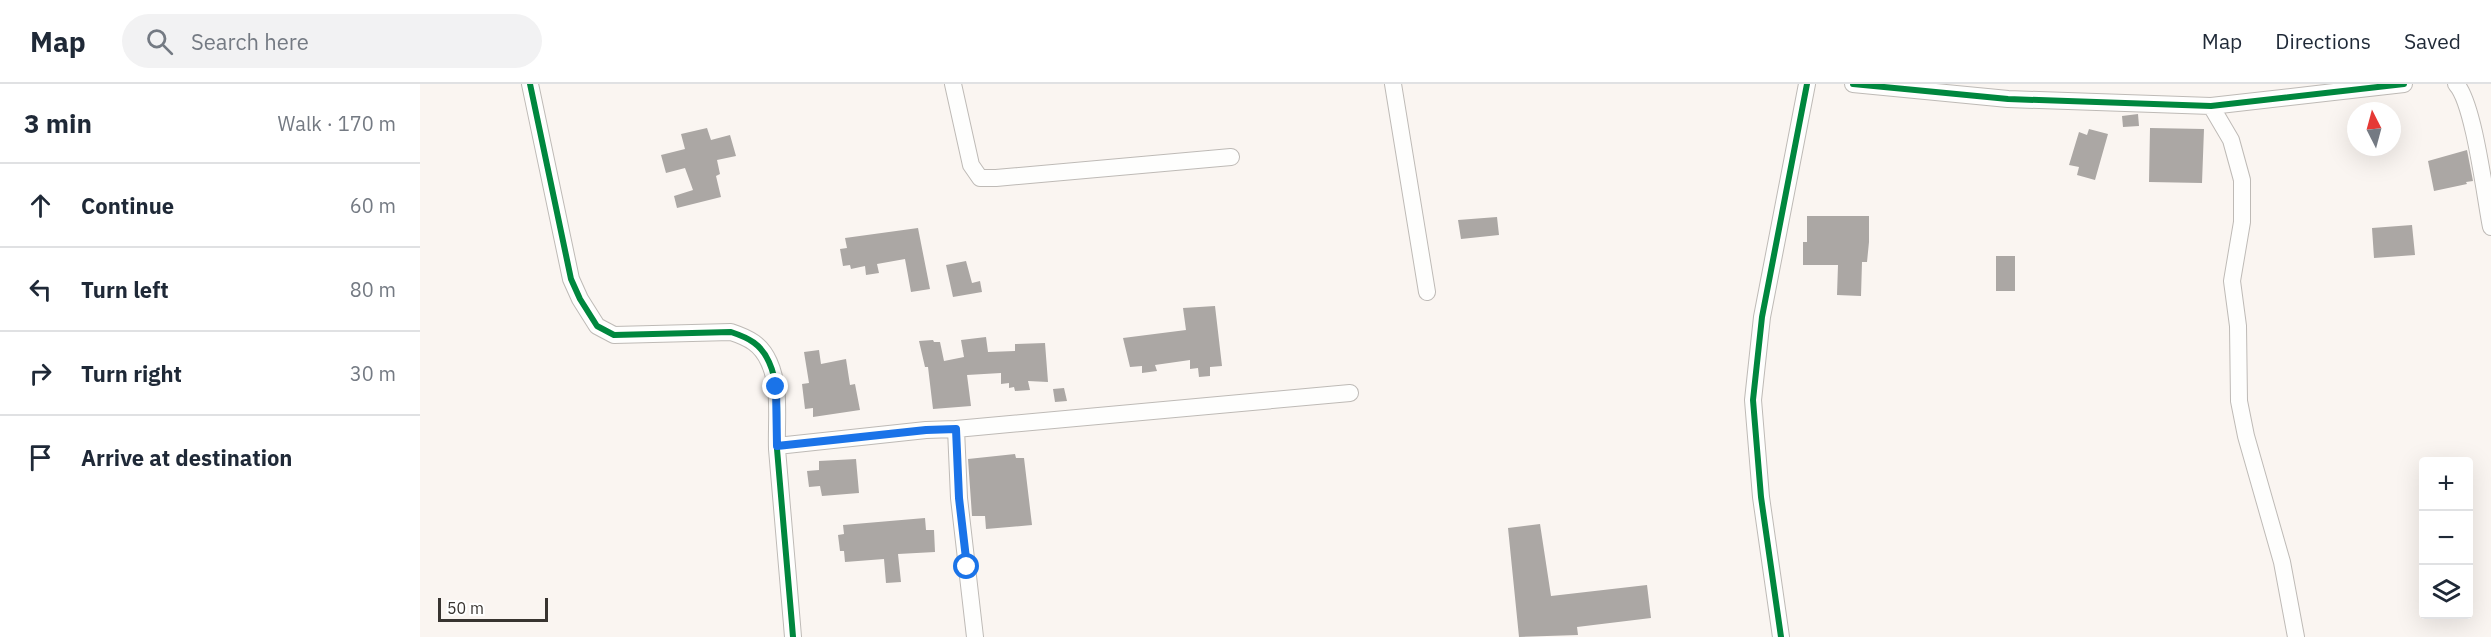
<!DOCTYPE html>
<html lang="en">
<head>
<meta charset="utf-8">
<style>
	body { margin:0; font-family:"IBM Plex Sans",sans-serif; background:#f2f2f3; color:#1f2937 }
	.controls { position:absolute; right:18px; bottom:18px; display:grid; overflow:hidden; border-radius:6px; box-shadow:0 6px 24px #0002 }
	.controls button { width:54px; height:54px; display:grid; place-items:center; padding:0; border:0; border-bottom:2px solid #e0e1e3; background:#fff; color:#1f2937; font:30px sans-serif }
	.compass { position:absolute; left:1927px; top:18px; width:54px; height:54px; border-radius:50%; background:#fff; box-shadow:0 6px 24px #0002; rotate:354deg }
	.scale { position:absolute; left:18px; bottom:15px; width:110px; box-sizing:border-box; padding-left:6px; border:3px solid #383430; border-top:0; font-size:16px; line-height:21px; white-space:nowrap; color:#383430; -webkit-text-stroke:4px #fff; paint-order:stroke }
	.stop { position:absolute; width:18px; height:18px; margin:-14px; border:4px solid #1a73e8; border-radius:50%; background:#fff }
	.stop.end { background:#1a73e8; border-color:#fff; box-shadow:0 2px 6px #0008 }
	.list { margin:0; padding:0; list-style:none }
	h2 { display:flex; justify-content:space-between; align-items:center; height:78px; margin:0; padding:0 24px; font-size:26px }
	h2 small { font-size:20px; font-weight:400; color:#747a83 }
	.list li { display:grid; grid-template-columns:39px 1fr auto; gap:18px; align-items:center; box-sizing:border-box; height:84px; padding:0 24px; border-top:2px solid #e0e1e3 }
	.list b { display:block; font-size:22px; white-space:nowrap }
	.list em { font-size:20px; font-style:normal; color:#747a83 }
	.icon { flex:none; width:33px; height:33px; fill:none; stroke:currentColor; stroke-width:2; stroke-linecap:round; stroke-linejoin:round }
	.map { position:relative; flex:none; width:2071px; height:553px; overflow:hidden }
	header { display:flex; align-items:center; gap:36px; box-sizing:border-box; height:84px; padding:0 30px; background:#fff; border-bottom:2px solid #e0e1e3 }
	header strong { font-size:28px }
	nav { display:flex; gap:33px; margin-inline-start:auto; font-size:21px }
	.search { width:420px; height:54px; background:#f2f2f3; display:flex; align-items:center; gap:15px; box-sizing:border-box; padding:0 21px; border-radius:33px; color:#747a83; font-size:22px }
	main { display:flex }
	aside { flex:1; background:#fff }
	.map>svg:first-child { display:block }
	.building { fill:#aba7a4 }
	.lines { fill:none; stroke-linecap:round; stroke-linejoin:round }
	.street-casing { stroke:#bebab6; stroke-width:18 }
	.street { stroke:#fefefd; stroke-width:16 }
	.cycleway-casing { stroke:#fff; stroke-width:10 }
	.cycleway { stroke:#00873e; stroke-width:6 }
	.route { stroke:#1a73e8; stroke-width:8 }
</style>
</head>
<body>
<header>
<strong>Map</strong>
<div class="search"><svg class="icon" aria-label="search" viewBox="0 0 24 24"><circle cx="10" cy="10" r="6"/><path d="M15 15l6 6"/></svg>Search here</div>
<nav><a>Map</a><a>Directions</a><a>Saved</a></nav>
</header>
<main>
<aside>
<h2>3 min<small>Walk · 170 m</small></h2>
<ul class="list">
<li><svg class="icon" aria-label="ahead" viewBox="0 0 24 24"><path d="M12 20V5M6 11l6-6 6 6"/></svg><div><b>Continue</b></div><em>60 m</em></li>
<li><svg class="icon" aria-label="left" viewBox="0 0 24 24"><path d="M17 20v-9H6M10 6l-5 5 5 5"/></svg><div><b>Turn left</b></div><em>80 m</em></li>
<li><svg class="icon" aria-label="right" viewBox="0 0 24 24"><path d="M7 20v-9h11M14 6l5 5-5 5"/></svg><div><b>Turn right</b></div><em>30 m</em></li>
<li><svg class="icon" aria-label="arrive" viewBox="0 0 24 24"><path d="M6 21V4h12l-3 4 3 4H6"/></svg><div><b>Arrive at destination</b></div></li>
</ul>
</aside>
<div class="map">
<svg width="2071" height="553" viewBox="0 0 2071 553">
	<rect width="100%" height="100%" fill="#faf5f1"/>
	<path class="building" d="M1718,30L1719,42L1703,43L1702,32Z
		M287,44L291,56L310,51L316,72L297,76L300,90L296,92L301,113L257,124L254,112L273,106L265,84L246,89L241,71L265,65L261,50Z
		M1730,44L1784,45L1782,99L1729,98Z
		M1669,45L1688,50L1675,96L1657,91L1659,83L1649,81L1659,48L1667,51Z
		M2047,66L2053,97L2046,98L2047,100L2014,107L2008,77Z
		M1387,132H1449V158L1447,178H1442L1441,212L1417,211L1418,181H1383V158H1387Z
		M1077,133L1079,151L1041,155L1038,136Z
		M1992,141L1995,171L1954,174L1952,144Z
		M498,144L510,205L491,208L485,175L457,180L459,189L446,191L445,182L431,185L430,181L423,182L420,165L427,164L425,154Z
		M1576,172H1595V207H1576Z
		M546,177L552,199L560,197L562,208L533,213L526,181Z
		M795,222L802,282L790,283V292L779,293L778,284L770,285V276L735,281L737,287L722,289V282L710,283L703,254L766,246L763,224Z
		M566,253L568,268L595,267V260L625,259L628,298L608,297L610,306L595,307L594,303L589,304V299L581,300V289L547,291L551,322L513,325L508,283H505L499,257L513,256L514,258H520L524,277L544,273L541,256Z
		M399,266L401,280L426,275L430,301L435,300L440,326L393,333V324L385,325L382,300L389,299L384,268Z
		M644,304L647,317L635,318L633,305Z
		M595,370L596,374H604L612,441L566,445L565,432H552L548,375Z
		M436,375L439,409L402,412L400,402L389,403L387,387L399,386V377Z
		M505,434L506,446H514L515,468L478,470L481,498L466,499L464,475L425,478L424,467H420L418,451L424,450L423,441Z
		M1120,440L1131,512L1227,501L1231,534L1157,543L1158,551L1099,553L1088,444Z"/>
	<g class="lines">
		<defs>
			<path id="street" d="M110,0L151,195L160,215L177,242L194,251L311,248C329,254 341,260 349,278C361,304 356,337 357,365C362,427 368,490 373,553
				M533,0L551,81L560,94H576L811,73
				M973,0L1007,208
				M1433,0L1588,15L1791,22L1984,0
				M2036,0C2054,19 2065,113 2071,143
				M1791,22L1811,56L1822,96V138L1812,197L1818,242L1819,317L1826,352L1862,478L1876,553
				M536,345L930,309
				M357,362L506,346L536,345L539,414L555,553
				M1361,553L1341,413L1333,316L1342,233L1387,0"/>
		</defs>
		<use href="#street" class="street-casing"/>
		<use href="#street" class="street"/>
		<defs>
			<path id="cycleway" d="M110,0L151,195L160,215L177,242L194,251L311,248C329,254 341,260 349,278C361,304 356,337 357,365C362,427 368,490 373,553
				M1433,0L1588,15L1791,22L1984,0
				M1361,553L1341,413L1333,316L1342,233L1387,0"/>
		</defs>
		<use href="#cycleway" class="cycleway-casing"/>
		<use href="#cycleway" class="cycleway"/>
	</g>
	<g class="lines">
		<path class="route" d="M356,303L357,362L506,346L536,345L539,414L547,483"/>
	</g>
</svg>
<div class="controls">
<button>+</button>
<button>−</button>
<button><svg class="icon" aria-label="layers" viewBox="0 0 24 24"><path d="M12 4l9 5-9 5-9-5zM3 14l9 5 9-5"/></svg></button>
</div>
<svg class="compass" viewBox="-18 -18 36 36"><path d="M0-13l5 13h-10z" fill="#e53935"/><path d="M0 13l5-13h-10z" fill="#747a83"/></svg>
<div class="scale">50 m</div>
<div class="stop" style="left:547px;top:483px"></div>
<div class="stop end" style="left:356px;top:303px"></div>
</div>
</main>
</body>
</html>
